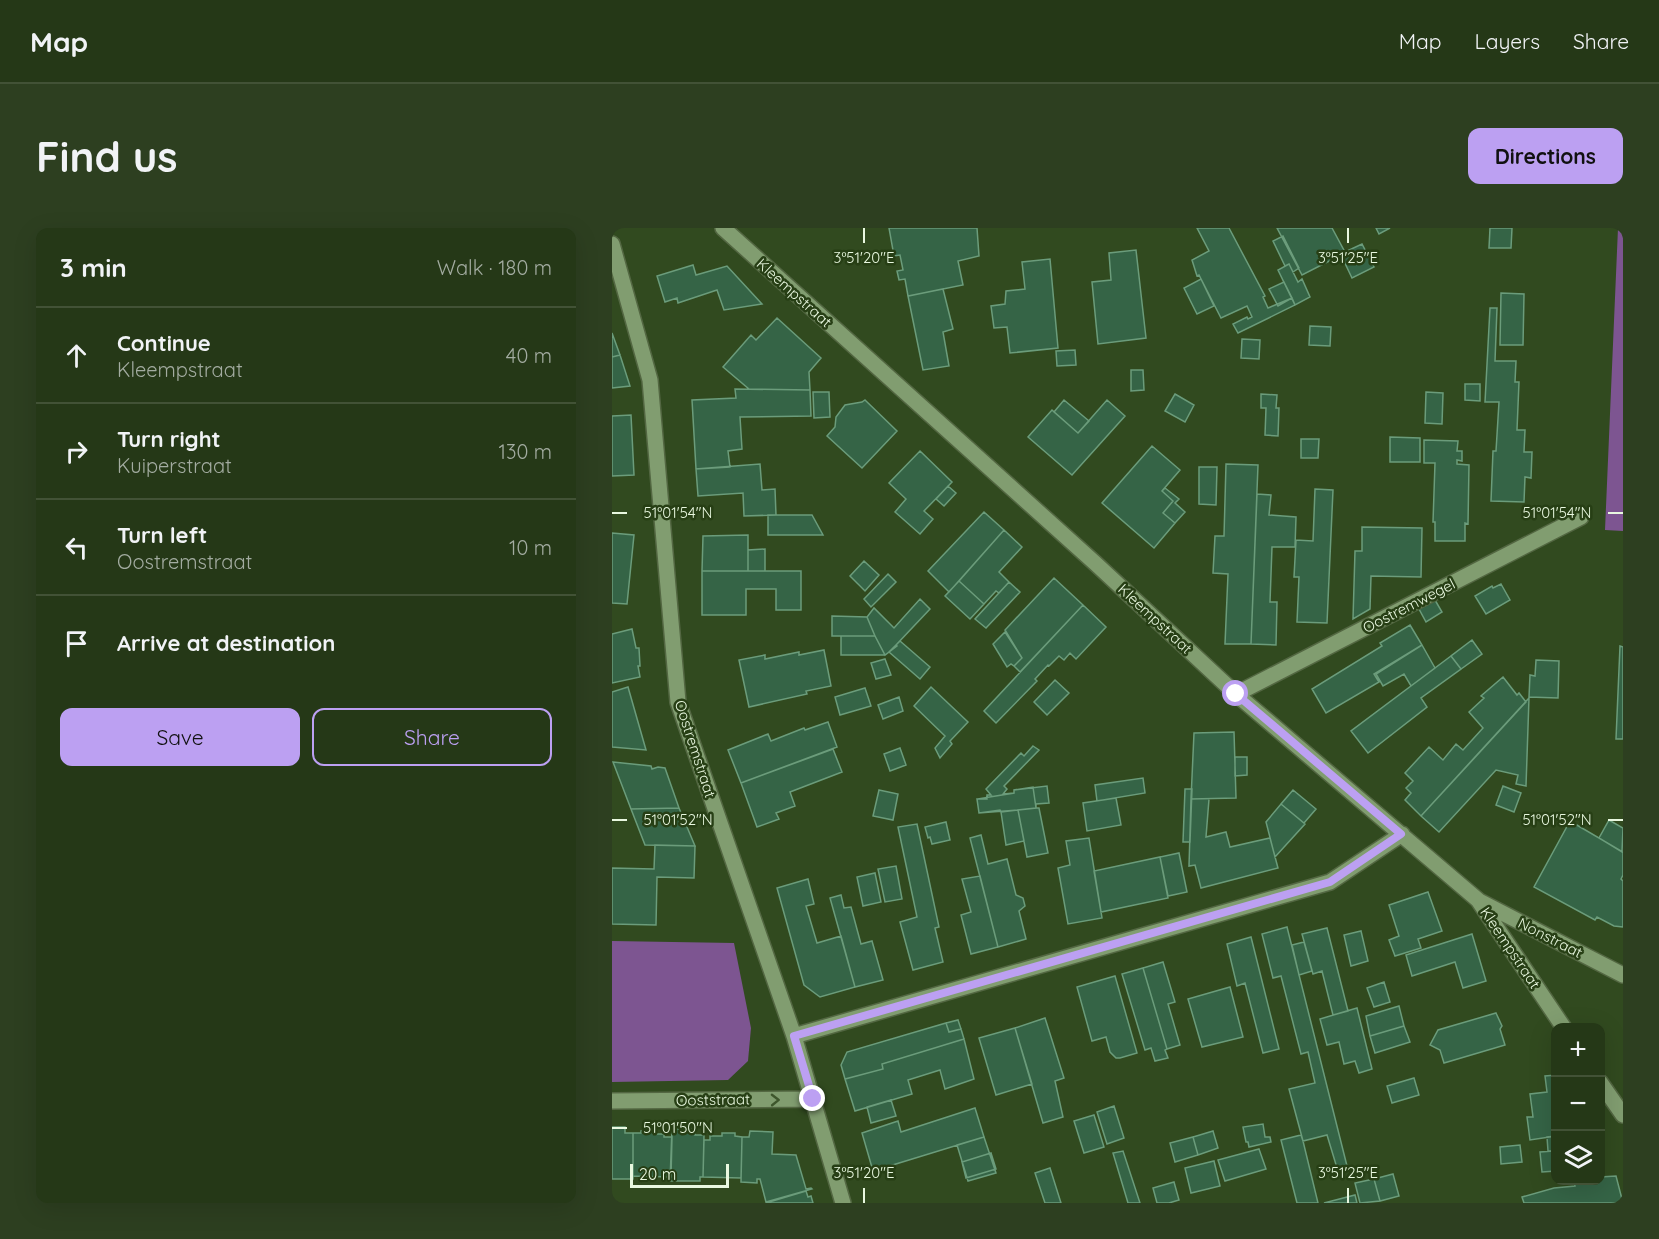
<!DOCTYPE html>
<html lang="en">
<head>
<meta charset="utf-8">
<style>
	body { margin:0; font-family:Quicksand,sans-serif; background:#2d3f20; color:#f1f3f6 }
	.controls { position:absolute; right:18px; bottom:18px; display:grid; overflow:hidden; border-radius:12px; box-shadow:0 6px 24px #0002 }
	.controls button { width:54px; height:54px; display:grid; place-items:center; padding:0; border:0; border-bottom:2px solid #425236; background:#253817; color:#f1f3f6; font:30px sans-serif }
	.scale { position:absolute; left:18px; bottom:15px; width:99px; box-sizing:border-box; padding-left:6px; border:3px solid #e9f8e0; border-top:0; font-size:16px; line-height:21px; white-space:nowrap; color:#e9f8e0; -webkit-text-stroke:4px #273f15; paint-order:stroke }
	.stop { position:absolute; width:18px; height:18px; margin:-14px; border:4px solid #bca0f2; border-radius:50%; background:#fff }
	.stop.end { background:#bca0f2; border-color:#fff; box-shadow:0 2px 6px #0008 }
	.list { margin:0; padding:0; list-style:none }
	h2 { display:flex; justify-content:space-between; align-items:center; height:78px; margin:0; padding:0 24px; font-size:26px }
	h2 small { font-size:20px; font-weight:400; color:#a3aca1 }
	.list li { display:grid; grid-template-columns:39px 1fr auto; gap:18px; align-items:center; box-sizing:border-box; height:96px; padding:0 24px; border-top:2px solid #425236 }
	.list b { display:block; font-size:22px; white-space:nowrap }
	.list p { margin:0; font-size:20px; white-space:nowrap; color:#a3aca1 }
	.list em { font-size:20px; font-style:normal; color:#a3aca1 }
	.actions { display:flex; gap:12px; padding:18px 24px }
	.actions a { flex:1; padding:14px 0; border:2px solid #bca0f2; border-radius:12px; text-align:center; font-size:21px; color:#bca0f2 }
	.actions .main { background:#bca0f2; color:#111 }
	.icon { flex:none; width:33px; height:33px; fill:none; stroke:currentColor; stroke-width:2; stroke-linecap:round; stroke-linejoin:round }
	.map { position:relative; flex:none; width:1011px; height:975px; overflow:hidden; border-radius:12px }
	header { display:flex; align-items:center; gap:36px; box-sizing:border-box; height:84px; padding:0 30px; background:#253817; border-bottom:2px solid #425236 }
	header strong { font-size:28px }
	nav { display:flex; gap:33px; margin-inline-start:auto; font-size:21px }
	.intro { display:flex; align-items:center; justify-content:space-between; box-sizing:border-box; height:144px; padding:0 36px }
	h1 { margin:0; font-size:42px }
	.button { padding:15px 27px; border-radius:12px; background:#bca0f2; color:#111; font-size:21px; font-weight:700 }
	main { display:flex; gap:36px; padding:0 36px }
	aside { flex:1; background:#253817; border-radius:12px; box-shadow:0 6px 24px #0002 }
	.map>svg:first-child { display:block }
	.green { fill:#7d5591 }
	.building { fill:#356446; stroke:#6b9c7b; stroke-width:1.5 }
	.lines { fill:none; stroke-linecap:round; stroke-linejoin:round }
	.minor-casing { stroke:#536742; stroke-width:18 }
	.minor { stroke:#819d70; stroke-width:15 }
	.oneway { stroke:#3e562c }
	.route { stroke:#bca0f2; stroke-width:8 }
	.ticks { fill:none; stroke:#e9f8e0; stroke-width:2 }
	.labels { text-anchor:middle; stroke-width:5; stroke-linejoin:round; paint-order:stroke }
	.street-label { font-size:15px; fill:#e9f8e0; stroke:#273f15 }
	.ticks-label { font-size:15px; text-anchor:middle; fill:#e9f8e0; stroke:#273f15; stroke-width:5; stroke-linejoin:round; paint-order:stroke }
</style>
</head>
<body>
<header>
<strong>Map</strong>
<nav><a>Map</a><a>Layers</a><a>Share</a></nav>
</header>
<div class="intro"><h1>Find us</h1><a class="button">Directions</a></div>
<main>
<aside>
<h2>3 min<small>Walk · 180 m</small></h2>
<ul class="list">
<li><svg class="icon" aria-label="ahead" viewBox="0 0 24 24"><path d="M12 20V5M6 11l6-6 6 6"/></svg><div><b>Continue</b><p>Kleempstraat</p></div><em>40 m</em></li>
<li><svg class="icon" aria-label="right" viewBox="0 0 24 24"><path d="M7 20v-9h11M14 6l5 5-5 5"/></svg><div><b>Turn right</b><p>Kuiperstraat</p></div><em>130 m</em></li>
<li><svg class="icon" aria-label="left" viewBox="0 0 24 24"><path d="M17 20v-9H6M10 6l-5 5 5 5"/></svg><div><b>Turn left</b><p>Oostremstraat</p></div><em>10 m</em></li>
<li><svg class="icon" aria-label="arrive" viewBox="0 0 24 24"><path d="M6 21V4h12l-3 4 3 4H6"/></svg><div><b>Arrive at destination</b></div></li>
</ul>
<div class="actions"><a class="main">Save</a><a>Share</a></div>
</aside>
<div class="map">
<svg width="1011" height="975" viewBox="0 0 1011 975">
	<rect width="100%" height="100%" fill="#314a1f"/>
	<path class="green" d="M1006,0H1011V303L993,302Z
		M0,713L122,715L139,800L136,833L116,852L0,854Z"/>
	<path class="building" d="M277,0H365L367,28L346,33L351,57L296,68L293,51L287,52L285,43L291,42L288,27L282,28Z
		M585,0H617L653,68L651,69L656,80L680,70L683,77L626,105L621,96L635,89L636,91L640,89L635,78L609,90L587,47L585,48L580,32L597,23Z
		M665,0H720L733,24L750,16L762,39L740,50L729,27L690,47Z
		M764,0H778L767,6Z
		M878,0H900L899,20H877Z
		M671,8L687,40L681,44L677,36L673,38L661,13Z
		M524,22L534,110L486,116L480,54L499,52L497,25Z
		M438,31L446,120L398,125L395,99L382,100L379,78L393,76L394,63L413,61L410,34Z
		M677,36L686,54L690,51L698,69L683,77L666,42Z
		M81,37L84,47L115,38L150,76L112,82L105,62L66,75L65,70L53,74L45,48Z
		M589,51L602,78L585,86L572,60Z
		M672,54L680,70L666,78L657,61Z
		M331,61L341,101L331,104L337,138L311,142L296,68Z
		M889,65L912,66L911,117H888Z
		M878,80H885L883,133H904L903,154H907L905,202H913L912,224H920L919,250L913,249L912,274L879,273L881,223H884L887,174H873Z
		M165,90L209,130L197,144L198,162L137,161L111,139L139,107L144,112Z
		M698,98L719,99L718,118L697,117Z
		M0,105L8,127L0,129Z
		M630,111L648,112L647,131L629,130Z
		M463,122L464,137L445,138L444,123Z
		M8,127L18,158L0,160V129Z
		M519,142H531L532,162L519,163Z
		M853,156H868V173L853,172Z
		M123,161L198,162L199,188L128,189L130,221L116,223L118,239L84,241L80,172L124,170Z
		M201,164H217L218,189L202,190Z
		M814,164L831,165L830,196L813,195Z
		M563,166L582,177L573,194L553,183Z
		M649,166L665,167L664,180H667L666,208L653,207L654,180H649Z
		M253,172L285,203L250,240L215,208L223,199L224,189L233,177L250,174Z
		M452,172L477,193L466,205L442,184Z
		M495,172L513,188L460,247L416,209L440,182L466,205Z
		M19,187L22,247L0,248V188Z
		M778,209L808,210V234H778Z
		M689,211H707L706,230H689Z
		M812,212L846,213L845,223H850V233L845,232V236L857,237L856,296L853,295V313H823V294H821L823,235H812Z
		M540,218L568,242L550,263L561,273L551,285L563,295L542,320L490,275Z
		M308,223L340,254L312,283L321,291L308,306L283,284L294,271L277,255Z
		M148,236L150,262L163,261L164,287L132,288L131,265L86,268L84,241Z
		M614,236L646,237L639,416H613L616,346L601,345L603,308H612Z
		M587,239H605L604,277L587,276Z
		M336,258L344,265L332,278L324,271Z
		M553,260L567,271L563,275L573,284L563,295L551,285L561,273L550,263Z
		M703,261L721,262L715,395L685,394L687,349H682L684,312L701,313Z
		M645,266L659,267L657,287L684,289L683,319H660L658,374H665L664,417L639,416Z
		M372,284L392,302L337,364L316,343Z
		M156,287H200L211,307H156Z
		M750,299L810,300L809,349L759,348L758,381L741,391L743,323H750Z
		M392,302L410,319L387,344L397,354L387,365L384,363L372,376L347,353Z
		M0,305L22,307L15,376L0,375Z
		M136,307V343H90L91,308Z
		M153,321V343H136V322Z
		M252,333L267,347L253,363L238,348Z
		M90,343H189V382H164V361H134V387H90Z
		M276,346L284,354L259,379L252,371Z
		M442,350L471,377L408,444L402,438L410,430L393,402Z
		M347,353L372,376L358,391L333,368Z
		M397,354L408,364L374,400L363,391Z
		M889,356L898,372L874,386L863,368L880,358L881,360Z
		M308,371L318,381L284,417L285,418L273,427L263,408L255,389L262,380L282,400Z
		M823,372L830,384L814,394L807,381Z
		M471,377L494,399L464,431L458,425L452,432L447,428L437,438L436,437L423,451L425,453L384,495L372,483Z
		M220,388L255,389L263,408H220Z
		M798,397L810,417L762,446L767,454L714,485L700,461L770,418L768,415Z
		M20,401L24,420H27L28,438H26L28,449L0,455V406Z
		M393,404L410,430L402,438L399,436L395,439L381,416Z
		M229,408H263L273,427H229Z
		M860,412L870,426L849,441L839,428Z
		M288,413L318,439L308,451L277,424Z
		M810,417L823,440L799,458L792,446L771,458L764,446Z
		M1008,418L1011,419V511H1004Z
		M212,422L219,458L194,463L195,466L137,479L127,432L153,427V431L187,424V427Z
		M839,428L849,441L809,470L815,479L756,525L739,503Z
		M273,431L279,447L264,451L259,435Z
		M924,432L947,433L946,470L917,469L918,447L923,448Z
		M891,449L905,467L907,465L914,474L809,588L793,572L799,565L794,560L801,553L793,545L817,519L831,532L844,516L851,522L871,500L857,484L872,470L869,468Z
		M443,452L457,465L435,487L422,474Z
		M16,459L34,522L0,519V464Z
		M319,459L356,494L338,513L340,516L328,530L323,520L333,508L302,478Z
		M253,460L259,478L228,487L223,469Z
		M287,469L291,483L271,491L266,477Z
		M917,470L914,558L904,556L906,547L884,542L827,604L809,588Z
		M216,494L225,519L129,555L116,522L156,506L159,513L192,500L193,502Z
		M622,504L624,570L579,571L582,505Z
		M421,518L427,522L392,558L395,561L391,566L402,565V562L435,558L437,575L424,576V580L406,582L367,585L365,571H375V567H379L374,561L409,525L412,528Z
		M288,520L294,537L278,543L272,526Z
		M221,521L230,544L178,564L183,578L164,585L167,591L145,599L129,555Z
		M623,529H635V547L623,548Z
		M1,534L39,538L40,541L46,539L53,540L67,580L19,581Z
		M531,550L533,565L485,573L483,557Z
		M891,558L909,565L902,584L884,577Z
		M421,559L424,580L389,584L388,582L367,585L365,571L402,565V562Z
		M573,561H580L578,614H571Z
		M267,562L286,566L281,592L261,588Z
		M681,562L704,581L692,595L669,576Z
		M504,570L509,597L475,603L471,575Z
		M579,571H597L594,609L614,604L618,619L658,610L666,640L589,660L583,637L577,638Z
		M669,576L693,596L663,629L654,594Z
		M67,580L83,618L33,617L19,581Z
		M424,580H427L436,625L415,629L406,582Z
		M406,582L412,613L394,617L389,584Z
		M997,592L1011,600L1010,624L987,610Z
		M997,592L1011,600L1010,624L987,610Z
		M958,593L1011,624V647L1009,651L1011,653V699L1002,698L985,689L983,692L922,659Z
		M334,594L338,612L320,616L318,609L316,610L313,599Z
		M305,596L327,699L323,700L331,734L301,742L288,694L305,689L286,599Z
		M369,607L376,636L395,631L404,667L411,670L413,678L407,683L414,711L386,719L358,610Z
		M477,610L490,690L456,696L446,640L458,637L454,613Z
		M43,617L83,618L82,650L45,649L44,697L0,696V640L42,641Z
		M567,625L575,664L556,668L548,629Z
		M548,629L556,670L489,684L482,643Z
		M284,638L290,671L273,674L266,641Z
		M263,645L269,674L251,678L245,649Z
		M368,648L386,719L359,726L349,687L359,684L350,651Z
		M196,651L202,676L194,678L205,715L229,708L243,759L208,769L192,757L165,660Z
		M816,664L830,703L806,711L809,720L783,728L777,712L787,708L777,677Z
		M229,667L232,680L239,679L249,716L260,713L271,752L243,759L218,670Z
		M675,699L735,938L725,940L715,907L691,913L677,861L703,855L696,824L689,826L669,748L661,750L650,706Z
		M715,700L736,783L721,787L710,743L701,746L690,706Z
		M749,703L756,733L739,738L732,707Z
		M860,706L874,753L851,760L843,734L800,748L794,727Z
		M639,709L667,821L651,825L633,755L625,758L615,716Z
		M692,714L700,743L687,747L680,717Z
		M551,734L563,774L556,776L568,817L555,821L531,740Z
		M531,740L555,821L553,822L556,830L543,833L539,820L533,822L510,746Z
		M503,748L525,825L508,830H504L498,824L494,809L480,813L465,759Z
		M772,754L778,774L762,779L755,760Z
		M618,759L631,809L590,819L576,771Z
		M787,778L792,798L758,808L754,788Z
		M745,780L760,841L747,845L743,833L732,836L727,814L715,817L708,791Z
		M884,785L890,798L888,801L893,817L832,835L828,822L818,817L826,802Z
		M433,790L452,850L443,853L451,889L431,895L403,800Z
		M346,792L349,801L337,804L334,795Z
		M334,795L337,804L349,801L352,811L270,836L271,841L233,851L229,837L235,824Z
		M792,798L798,814L763,825L758,808Z
		M403,800L420,856L384,867L367,810Z
		M352,811L362,851L333,861L328,842L296,852L300,866L243,883L233,851L271,841L270,836Z
		M944,847V908L918,912L915,889H921L918,866L935,864L933,848Z
		M802,850L807,867L780,875L775,858Z
		M279,872L284,888L259,895L255,879Z
		M502,878L512,910L495,916L485,884Z
		M363,880L372,909L261,943L250,905L286,893L289,904Z
		M482,887L492,919L472,925L462,893Z
		M651,896L653,909H658L659,914L637,919L636,914H634L631,899Z
		M0,899H13V905H21V951H0Z
		M60,901H84L83,907H92L91,949H88V953H58Z
		M29,903H41V906H52V909H60L59,949L21,948V905H29Z
		M138,903L161,904L160,926L184,927L194,961L199,960L200,961L154,974L148,951H145V955L129,954L130,909H137Z
		M601,903L606,920L586,927L581,909Z
		M110,905H123V908L130,909L129,950L91,949L92,912H98V908H110Z
		M689,907L691,913L706,975H685L669,912Z
		M944,908V933L942,923H936L935,909Z
		M372,909L384,945L356,953L345,917Z
		M581,909L586,927L563,934L558,915Z
		M908,917L910,934L889,936L888,919Z
		M647,921L654,941L613,953L606,932Z
		M511,923L528,975H516L501,925Z
		M942,923L944,943L930,944L928,924Z
		M379,925L384,941L354,950L350,934Z
		M602,933L608,958L579,965L573,940Z
		M438,940L449,975H433L423,945Z
		M781,946L787,968L768,973L762,951Z
		M1004,948L1011,975H912L910,969L942,960L963,958L962,952H988V949Z
		M762,951L768,973L748,975L743,955Z
		M562,954L567,972L557,975H545L541,960Z
		M194,963L196,969L199,968L201,975H154Z
		M743,967L745,975H712Z"/>
	<g class="lines">
		<defs>
			<path id="minor" d="M111,0L483,335L624,466L866,672L952,800
				M0,16L38,152L66,474L182,808L231,975
				M624,466L969,289
				M867,673L1011,747
				M182,808L718,654L790,606
				M988,854L1011,887
				M0,873L201,871"/>
		</defs>
		<use href="#minor" class="minor-casing"/>
		<use href="#minor" class="minor"/>
	</g>
	<defs><path id="oneway-chevron" d="M-2-3.5L2.5 0L-2 3.5" fill="none" stroke-width="1.6" stroke-linecap="round" stroke-linejoin="round" transform="scale(1.5)"/></defs>
	<use class="oneway" href="#oneway-chevron" transform="translate(163 872) rotate(-1)"/>
	<g class="lines">
		<path class="route" d="M201,871L182,808L718,654L789,606L624,466"/>
	</g>
	<path class="ticks" d="M252,0V15M736,0V15M0,285H15M996,285H1011M0,592H15M996,592H1011M0,900H15M252,960V975M736,960V975"/>
	<g class="labels">
		<g class="street-label">
			<text transform="translate(182 65) rotate(42)" y="5">Kleempstraat</text>
			<text transform="translate(797 378) rotate(-27)" y="5">Oostremwegel</text>
			<text transform="translate(543 391) rotate(43)" y="5">Kleempstraat</text>
			<text transform="translate(83 521) rotate(72)" y="5">Oostremstraat</text>
			<text transform="translate(938 710) rotate(27)" y="5">Nonstraat</text>
			<text transform="translate(898 720) rotate(56)" y="5">Kleempstraat</text>
			<text transform="translate(101 872) rotate(-1)" y="5">Ooststraat</text>
		</g>
	</g>
	<g class="ticks-label">
		<text x="252" y="35">3°51'20"E</text>
		<text x="736" y="35">3°51'25"E</text>
		<text x="66" y="290">51°01'54"N</text>
		<text x="945" y="290">51°01'54"N</text>
		<text x="66" y="597">51°01'52"N</text>
		<text x="945" y="597">51°01'52"N</text>
		<text x="66" y="905">51°01'50"N</text>
		<text x="252" y="950">3°51'20"E</text>
		<text x="736" y="950">3°51'25"E</text>
	</g>
</svg>
<div class="controls">
<button>+</button>
<button>−</button>
<button><svg class="icon" aria-label="layers" viewBox="0 0 24 24"><path d="M12 4l9 5-9 5-9-5zM3 14l9 5 9-5"/></svg></button>
</div>
<div class="scale">20 m</div>
<div class="stop" style="left:624px;top:466px"></div>
<div class="stop end" style="left:201px;top:871px"></div>
</div>
</main>
</body>
</html>
